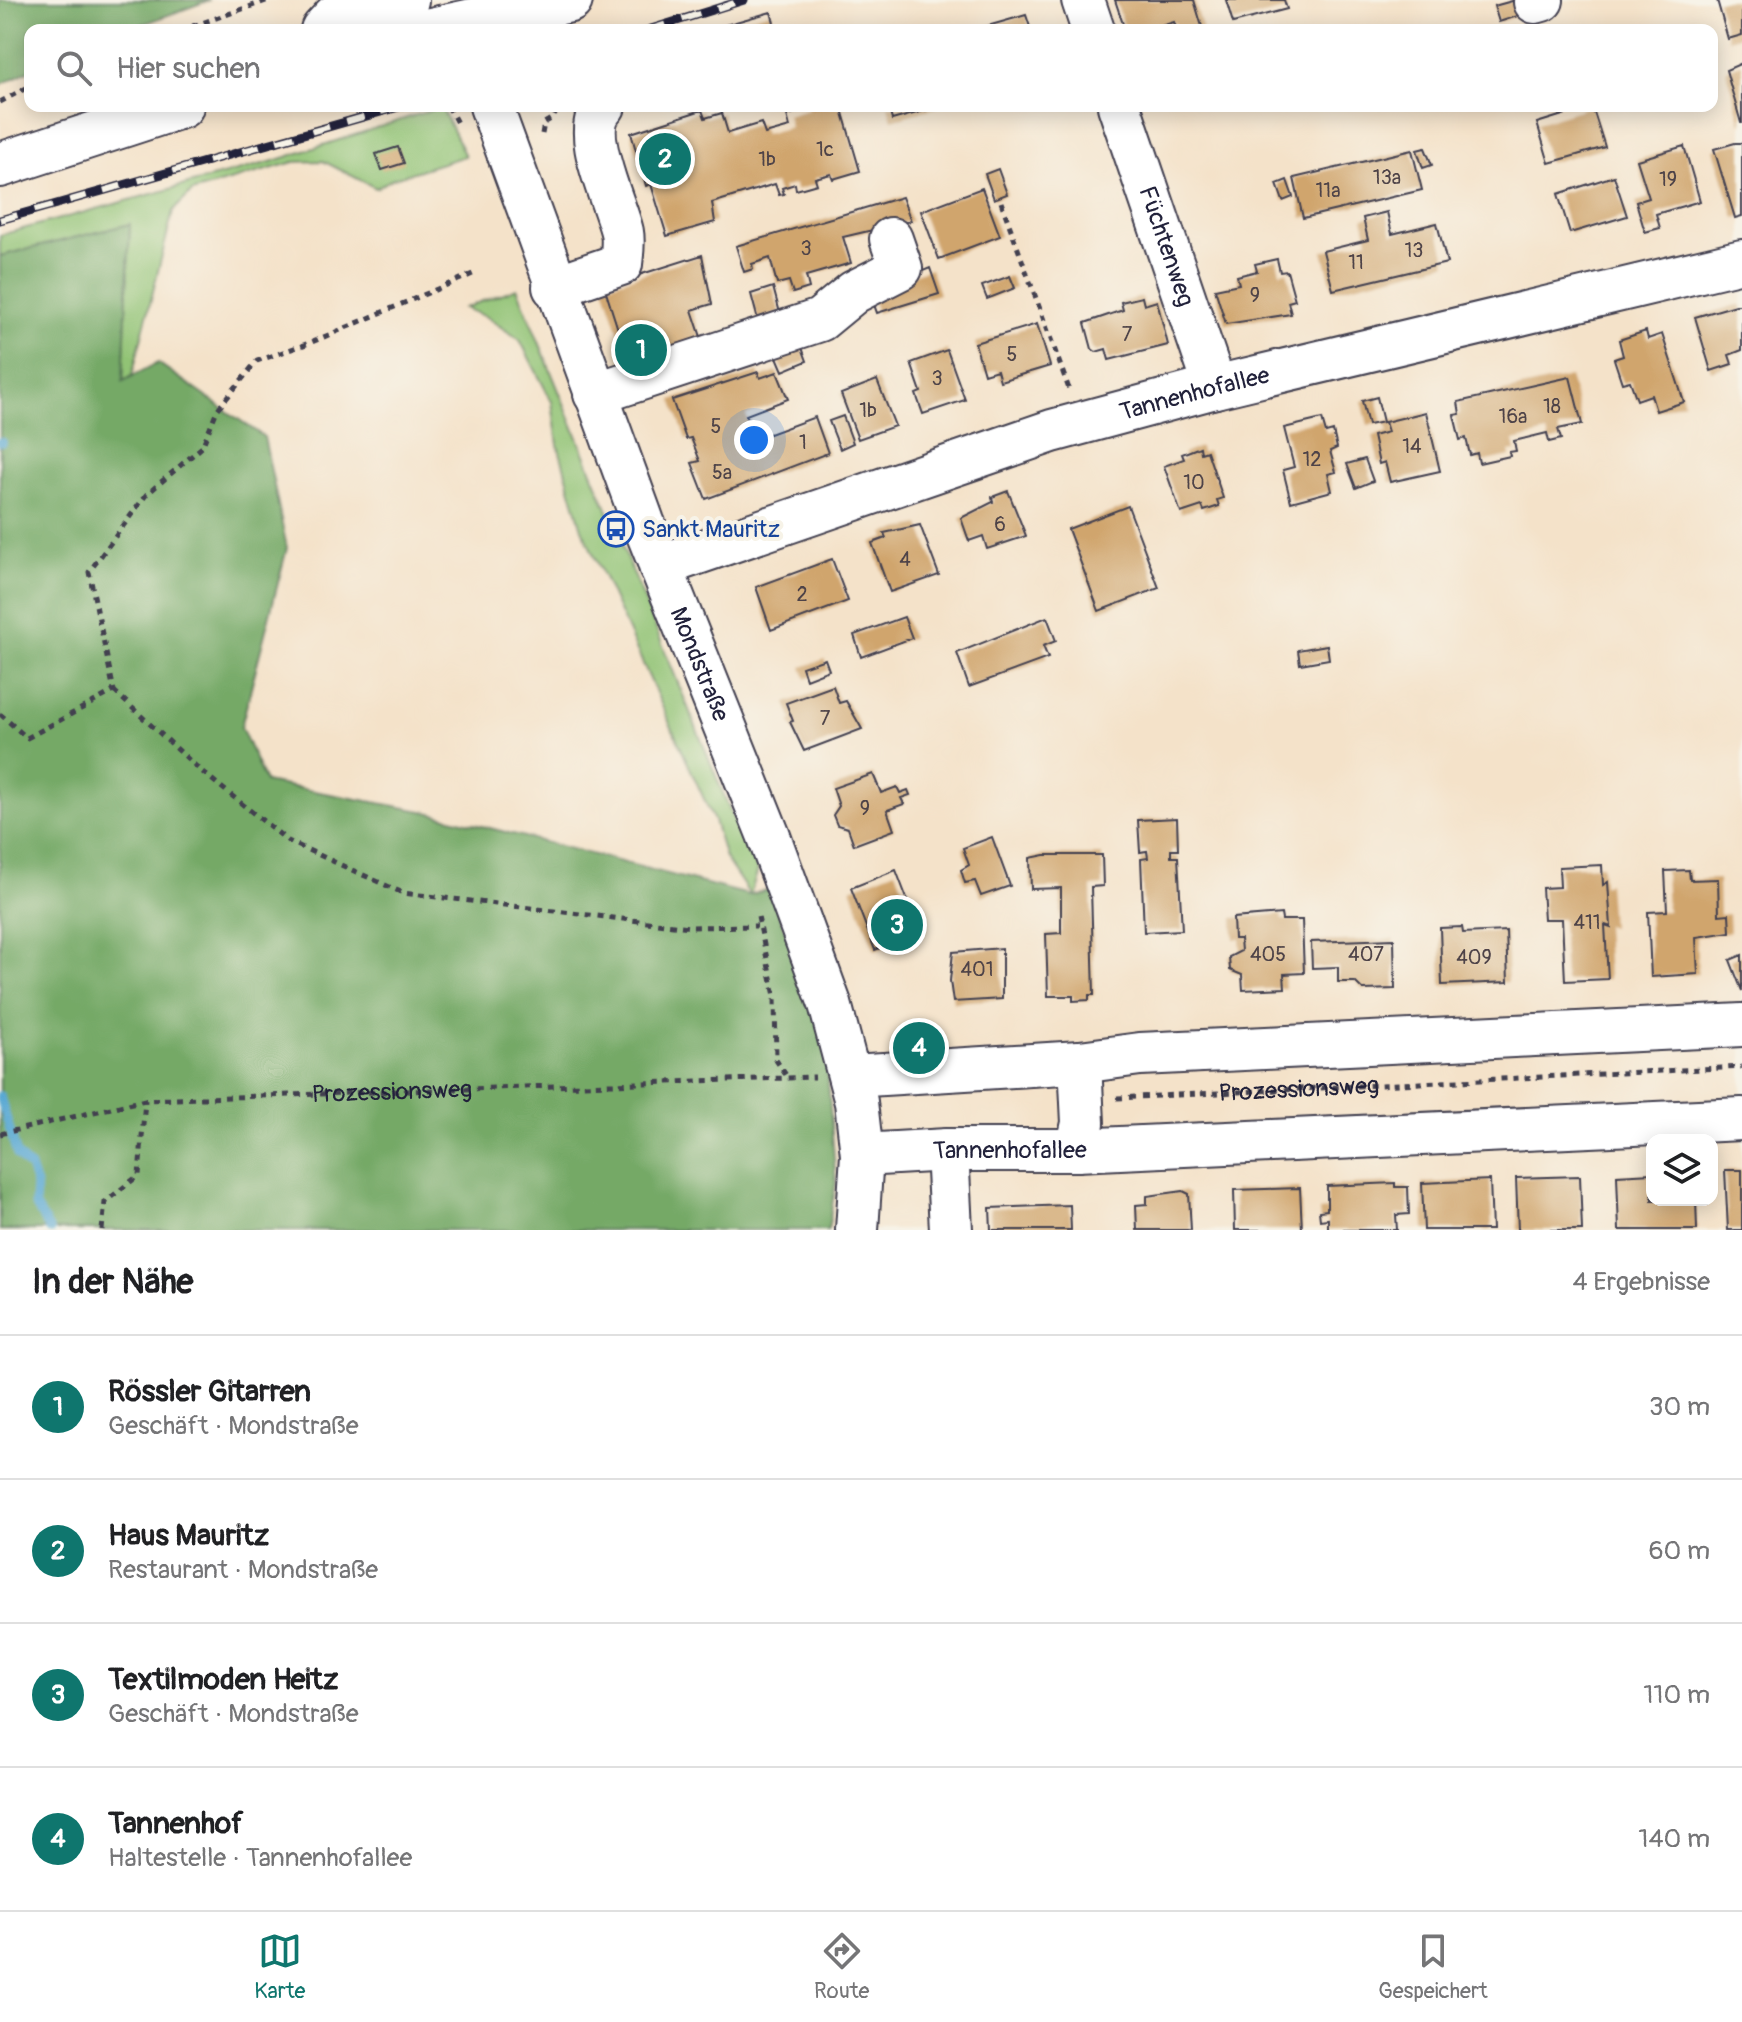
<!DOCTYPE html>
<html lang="de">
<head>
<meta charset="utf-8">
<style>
	body { margin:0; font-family:Pangolin,sans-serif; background:#f6f6f6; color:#202124 }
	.controls { position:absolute; right:24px; bottom:24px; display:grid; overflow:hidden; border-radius:16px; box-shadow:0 4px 20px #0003 }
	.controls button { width:72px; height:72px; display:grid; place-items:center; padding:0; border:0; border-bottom:2px solid #e0e0e0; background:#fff; color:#202124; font:40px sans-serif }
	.you { position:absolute; left:754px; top:440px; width:28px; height:28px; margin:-20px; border:6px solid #fff; border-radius:50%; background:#1a73e8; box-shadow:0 0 0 12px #1a73e833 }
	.badge { display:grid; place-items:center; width:52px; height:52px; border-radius:50%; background:#0f766e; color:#fff; font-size:26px; font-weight:700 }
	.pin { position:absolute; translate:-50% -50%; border:4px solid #fff; box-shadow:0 2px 8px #0006 }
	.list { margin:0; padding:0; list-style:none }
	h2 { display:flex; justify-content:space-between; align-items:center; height:104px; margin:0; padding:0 32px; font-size:34px }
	h2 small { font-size:26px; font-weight:400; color:#757577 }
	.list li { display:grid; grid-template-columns:52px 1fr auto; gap:24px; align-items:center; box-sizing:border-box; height:144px; padding:0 32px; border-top:2px solid #e0e0e0 }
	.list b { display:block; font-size:30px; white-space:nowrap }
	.list p { margin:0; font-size:26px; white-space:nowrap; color:#757577 }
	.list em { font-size:26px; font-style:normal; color:#757577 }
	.icon { flex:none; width:44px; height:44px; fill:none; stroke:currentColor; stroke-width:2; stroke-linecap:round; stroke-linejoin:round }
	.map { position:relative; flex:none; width:1742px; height:1230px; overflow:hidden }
	.search { position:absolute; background:#fff; box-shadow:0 4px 20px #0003; left:24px; right:24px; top:24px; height:88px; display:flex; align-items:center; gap:20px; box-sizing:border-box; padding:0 28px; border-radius:16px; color:#757577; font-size:30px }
	.sheet { height:680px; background:#fff }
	nav { display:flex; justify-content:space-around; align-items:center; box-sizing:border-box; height:112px; border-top:2px solid #e0e0e0; background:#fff; font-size:22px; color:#757577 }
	nav a { display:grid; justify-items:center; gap:4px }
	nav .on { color:#0f766e }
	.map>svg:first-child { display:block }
	.green { fill:#91c374; stroke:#5a7258; stroke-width:2 }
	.forest { fill:#74a966; stroke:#4b6650; stroke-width:2 }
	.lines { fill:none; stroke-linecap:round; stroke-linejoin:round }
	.stream { stroke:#59a8d3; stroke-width:9 }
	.building { fill:#d0a56d }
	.minor-casing { stroke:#423f50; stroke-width:46 }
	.major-casing { stroke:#423f50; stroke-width:48 }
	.path { stroke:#423f50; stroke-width:5; stroke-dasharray:6 6; stroke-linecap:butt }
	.minor { stroke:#fff; stroke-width:42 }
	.major { stroke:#fff; stroke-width:44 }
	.rail-casing { stroke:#22223b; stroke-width:9 }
	.rail { stroke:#f7f3e8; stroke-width:6; stroke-dasharray:18; stroke-linecap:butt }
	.labels { text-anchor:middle; stroke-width:8; stroke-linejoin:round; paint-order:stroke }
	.number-label { font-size:20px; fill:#4e4348 }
	.street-label { font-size:24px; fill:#22223b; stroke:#f7f3e8 }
	.transit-label { font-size:24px; fill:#164399; stroke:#f7f3e8; text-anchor:start }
</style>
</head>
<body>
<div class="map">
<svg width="1742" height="1230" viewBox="0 0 1742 1230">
	<rect width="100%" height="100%" fill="#f7f3e8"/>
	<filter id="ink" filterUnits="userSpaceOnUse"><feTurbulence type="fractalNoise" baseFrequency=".0125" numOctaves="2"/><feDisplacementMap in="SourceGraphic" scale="16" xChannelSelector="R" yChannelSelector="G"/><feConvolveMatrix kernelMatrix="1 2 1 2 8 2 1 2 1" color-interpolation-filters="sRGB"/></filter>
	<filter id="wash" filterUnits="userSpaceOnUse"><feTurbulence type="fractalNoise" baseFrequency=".006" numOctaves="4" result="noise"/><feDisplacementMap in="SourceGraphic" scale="32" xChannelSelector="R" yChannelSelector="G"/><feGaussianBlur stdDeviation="1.8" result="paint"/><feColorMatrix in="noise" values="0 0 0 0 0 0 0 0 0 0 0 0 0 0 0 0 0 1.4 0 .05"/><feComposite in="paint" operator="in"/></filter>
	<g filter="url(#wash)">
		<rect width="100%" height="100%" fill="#f4e2c9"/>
		<path class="green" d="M441,107L465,156L394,178L376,188L323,161L294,162L192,192L173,211L132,376L123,382L130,224L0,256V235L274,161Z
			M517,288L738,830L758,870L750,895L725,858L714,821L582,529L558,445L552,402L520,340L486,317L464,308Z"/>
		<path class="forest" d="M0,0H210L127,30H30V70L0,85Z
			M130,224L123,381L158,363L264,437L287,548L241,727L265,782L428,812L749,895L769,889L824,1030L836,1183L828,1230H0V256Z"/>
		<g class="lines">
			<path class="stream" d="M0,442H2
				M0,1096L17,1155L30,1168L36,1185L35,1205L50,1230"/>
		</g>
		<g id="blocks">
			<path class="building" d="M1115,0H1194L1203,30H1177L1174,22L1148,30H1125Z
				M1226,0H1284L1287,9L1233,23Z
				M1516,0L1527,13L1499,22L1494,6Z
				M1717,0H1742V35L1728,39Z
				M771,12L776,30H711V29Z
				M1026,15L1031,30H977V29Z
				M1742,63V123H1741L1726,70Z
				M807,106H841L860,171L833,179L831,174L815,178L817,184L796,190L795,184L782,188L784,194L779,195L775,184L712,203L715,222L667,236L651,184L646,186L631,133L702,110L705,118L722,113L728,133L761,123L765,134L790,127L787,115L808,109Z
				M888,106H938V107L892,120Z
				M1592,106L1605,147L1549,163L1537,123Z
				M1735,143H1742V216L1735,218L1714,149Z
				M1684,146L1700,201L1656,214L1660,228L1645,232L1636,202L1649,198L1637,160Z
				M398,147L404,163L382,170L376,154Z
				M1425,148L1432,165L1423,168L1417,150Z
				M1412,150L1422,190L1303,218L1294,178Z
				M998,169L1007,194L994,199L985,174Z
				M1614,176L1627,216L1570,233L1558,194Z
				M1287,180L1293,197L1283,201L1277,184Z
				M982,188L1000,236L939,259L921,211Z
				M902,197L911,221L843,237L851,263L806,276L809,288L793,293L789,281L777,284L770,258L752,264L753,269L744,272L736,246Z
				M1387,212L1392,234L1437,223L1447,263L1333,290L1323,251L1368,240L1363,218Z
				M702,255L712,304L692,310L702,340L631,370L604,286Z
				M1277,259L1280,272L1287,271L1295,300L1288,302L1291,314L1226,324L1215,289L1239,284L1237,276L1257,271L1255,264Z
				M930,268L939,294L877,313L870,293Z
				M1010,276L1015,288L987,299L982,286Z
				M773,287L780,313L758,320L751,294Z
				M1142,297L1144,305L1157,301L1168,345L1109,360L1106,349L1096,352L1092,349L1085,323L1123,310L1121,302Z
				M1736,305H1742V350L1729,355L1732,364L1711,371L1695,317Z
				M1037,324L1050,366L1000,381L997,370L984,374L975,343Z
				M1646,331L1648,339L1662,334L1684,402L1656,411L1651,395L1637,400L1630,381L1622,383L1614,359L1623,356L1619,340Z
				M798,337L807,361L783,371L772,345Z
				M947,350L965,400L923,414L916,394L921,392L911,363Z
				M758,372L760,378L777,372L788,399L746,415L756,439L815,417L828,453L706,499L692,463L700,461L691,438L686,439L672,400Z
				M1570,377L1582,424L1558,429L1561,439L1549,442L1547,433L1514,441L1516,451L1509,452L1510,456L1479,463L1477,453L1470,455L1466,438L1460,440L1454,415L1460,414L1458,402Z
				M877,380L895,426L858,439L841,394Z
				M1377,397L1383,422L1368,425L1362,401Z
				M1426,412L1440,471L1390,482L1385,462L1379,464L1373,436L1388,432L1385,422Z
				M843,416L853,443L840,449L829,421Z
				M1322,419L1326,433L1333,431L1337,448L1330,451L1336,472L1328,474L1332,491L1291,502L1283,470L1294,467L1284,428Z
				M1200,447L1201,453L1207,451L1223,498L1217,500L1219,506L1204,511L1202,506L1181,513L1164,466L1184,459L1182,454Z
				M1365,459L1373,481L1356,488L1347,464Z
				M1008,491L1026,536L987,549L983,536L969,541L961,518L993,502L992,497Z
				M1128,506L1159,588L1099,611L1068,529Z
				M920,525L939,575L890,592L872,543L886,538L884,533Z
				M832,559L848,601L771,630L756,587Z
				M904,617L912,638L861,657L854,635Z
				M1047,617L1056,641L1043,646L1048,658L969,687L957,653Z
				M1327,645L1329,659L1300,664L1298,650Z
				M825,659L829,670L806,679L802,667Z
				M833,686L839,703L846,701L862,729L804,751L790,722L793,721L786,703Z
				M873,774L881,793L897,787L900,793L908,790L910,795L901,798L904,804L887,810L894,830L854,845L848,828L837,825L833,815L839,806L833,788Z
				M1177,818L1178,850H1171V857H1178L1182,930L1144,932L1141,859L1148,858L1147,851L1140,852L1138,820Z
				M992,837L1010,886L981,896L975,881L965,883L961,870L969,865L963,848Z
				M1045,855H1102L1103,886L1091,887L1094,995H1089V1000L1073,1001V996H1048L1046,934L1061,933V888L1031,889L1030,858Z
				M1602,865L1603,885L1608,882L1611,927L1605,925L1608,979L1565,981L1562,919H1544L1542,888L1560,887L1559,867Z
				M896,870L920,933L875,950L851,888Z
				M1689,870L1690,880L1718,879L1719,915L1729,914L1730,932L1696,937L1698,974L1651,977L1648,912L1667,911L1665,871Z
				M1281,914L1282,920H1302L1304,973L1284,974L1285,988L1243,990L1242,975L1230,970L1229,957L1241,951L1240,939H1234L1233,918Z
				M1462,927L1463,933L1506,931L1508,982L1442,985L1440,928Z
				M1394,939L1395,989L1363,990L1355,982H1338V967L1312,968L1311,942Z
				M1002,948V999L953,1002L950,981L953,952Z
				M1742,955V991L1730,960Z
				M1725,1170H1742V1230H1728Z
				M1652,1173V1200H1696L1697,1230H1619L1617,1175Z
				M1580,1176L1582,1230H1518L1516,1178Z
				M1490,1180L1492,1230H1424L1422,1183Z
				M1395,1183V1187H1408L1409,1214L1396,1215L1397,1230H1328V1219L1320,1220L1319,1211L1327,1210V1186Z
				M1300,1188L1302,1230H1235L1234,1190Z
				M1183,1191L1189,1194L1191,1230H1137L1136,1205L1147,1204V1196Z
				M1070,1205L1071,1230H991L990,1208Z"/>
		</g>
	</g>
	<g filter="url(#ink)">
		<use href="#blocks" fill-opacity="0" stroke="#423f50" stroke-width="2"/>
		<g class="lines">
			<defs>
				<g id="minor">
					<path d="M1083,0L1093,30"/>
					<path d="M1535,2L1542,0"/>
					<path id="s3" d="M491,106L643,522L768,834L830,1004L856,1102L862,1155L857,1230"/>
					<path id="s4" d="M1119,106L1215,387"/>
					<path d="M554,287L621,264C622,254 624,242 622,232C615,201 578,131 604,106"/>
					<path d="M595,394L820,320L854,292L901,268L891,239"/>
					<path id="s5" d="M660,566L1052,431L1215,387L1742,261"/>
					<path d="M851,1076L1080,1062L1140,1054L1742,1025"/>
					<path d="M947,1150L951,1230"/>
					<path d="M1077,1150L1083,1123L1080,1062"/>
					<path id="s6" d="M862,1155L947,1150H1077L1742,1119"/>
				</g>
				<path id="major" d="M323,30L335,17L406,0
					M431,30L570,0
					M0,165L181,106"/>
			</defs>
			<use href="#minor" class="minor-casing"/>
			<use href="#major" class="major-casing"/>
			<g class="path">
				<path d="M181,30L269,0"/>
				<path d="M0,102L30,86"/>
				<path d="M448,106L457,123"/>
				<path d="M542,134L544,123L553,118L559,106"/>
				<path d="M1001,202L1069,389"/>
				<path d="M114,691L200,770L288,841L403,893L690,927L757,926"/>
				<path d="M0,714L27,738L114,691L89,572L146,495L202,447L217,410L257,361L312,342L475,273"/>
				<path d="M758,917L775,996L776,1060L788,1078"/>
				<path id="s1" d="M1117,1098L1742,1067"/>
				<path id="s2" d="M0,1134L145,1100L815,1077"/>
				<path d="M102,1230L105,1202L139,1175L145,1100"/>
			</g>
			<use href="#minor" class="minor"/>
			<use href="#major" class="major"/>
			<defs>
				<path id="rail" d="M648,30L744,0
					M0,220L402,106"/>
			</defs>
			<use href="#rail" class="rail-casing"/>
			<use href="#rail" class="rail"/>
		</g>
	</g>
	<defs>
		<symbol id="bus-ring" viewBox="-11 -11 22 22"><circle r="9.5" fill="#f7f3e8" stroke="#1a4fb4" stroke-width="1.5"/><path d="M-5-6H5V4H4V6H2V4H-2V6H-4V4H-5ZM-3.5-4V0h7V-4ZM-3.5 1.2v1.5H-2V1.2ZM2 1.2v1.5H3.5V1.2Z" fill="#1a4fb4"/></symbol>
	</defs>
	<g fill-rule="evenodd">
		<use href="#bus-ring" x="596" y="509" width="40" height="40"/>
	</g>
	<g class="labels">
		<g class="number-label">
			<text x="825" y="156">1c</text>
			<text x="767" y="166">1b</text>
			<text x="1387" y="184">13a</text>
			<text x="1668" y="186">19</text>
			<text x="1328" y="197">11a</text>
			<text x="806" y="255">3</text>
			<text x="1414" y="257">13</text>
			<text x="1356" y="269">11</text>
			<text x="1255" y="302">9</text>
			<text x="1127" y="341">7</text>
			<text x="1012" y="361">5</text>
			<text x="937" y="385">3</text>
			<text x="1552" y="413">18</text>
			<text x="868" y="417">1b</text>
			<text x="1513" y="423">16a</text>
			<text x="716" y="433">5</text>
			<text x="803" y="449">1</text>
			<text x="1412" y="453">14</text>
			<text x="1312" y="466">12</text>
			<text x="722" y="479">5a</text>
			<text x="1194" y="489">10</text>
			<text x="1000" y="531">6</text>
			<text x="905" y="566">4</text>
			<text x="802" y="601">2</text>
			<text x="825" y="725">7</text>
			<text x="865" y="815">9</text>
			<text x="1587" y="929">411</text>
			<text x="1268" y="961">405</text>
			<text x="1366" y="961">407</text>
			<text x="1474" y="964">409</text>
			<text x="977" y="976">401</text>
		</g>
		<g class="street-label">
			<text dy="8" stroke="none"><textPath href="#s4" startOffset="148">Füchtenweg</textPath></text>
			<text dy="8" stroke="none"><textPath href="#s5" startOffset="562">Tannenhofallee</textPath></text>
			<text dy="8" stroke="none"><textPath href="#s3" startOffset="596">Mondstraße</textPath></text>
			<text dy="8" stroke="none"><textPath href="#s1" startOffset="182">Prozessionsweg</textPath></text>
			<text dy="8" stroke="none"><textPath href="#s2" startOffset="396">Prozessionsweg</textPath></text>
			<text dy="8" stroke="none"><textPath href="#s6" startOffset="148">Tannenhofallee</textPath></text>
		</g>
		<g class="transit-label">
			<text x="642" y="537">Sankt Mauritz</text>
		</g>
	</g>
</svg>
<div class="controls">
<button><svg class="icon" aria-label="layers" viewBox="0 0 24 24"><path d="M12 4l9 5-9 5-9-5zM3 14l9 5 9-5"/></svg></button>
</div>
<div class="you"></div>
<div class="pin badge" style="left:641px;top:350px">1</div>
<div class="pin badge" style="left:665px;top:159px">2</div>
<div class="pin badge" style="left:897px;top:925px">3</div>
<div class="pin badge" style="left:919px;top:1048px">4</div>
<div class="search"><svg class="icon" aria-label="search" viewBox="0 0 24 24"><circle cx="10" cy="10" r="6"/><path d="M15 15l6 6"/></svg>Hier suchen</div>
</div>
<section class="sheet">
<h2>In der Nähe<small>4 Ergebnisse</small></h2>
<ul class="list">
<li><span class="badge">1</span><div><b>Rössler Gitarren</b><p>Geschäft · Mondstraße</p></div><em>30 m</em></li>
<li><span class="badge">2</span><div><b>Haus Mauritz</b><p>Restaurant · Mondstraße</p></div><em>60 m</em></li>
<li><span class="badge">3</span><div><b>Textilmoden Heitz</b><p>Geschäft · Mondstraße</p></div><em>110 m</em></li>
<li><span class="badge">4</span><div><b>Tannenhof</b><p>Haltestelle · Tannenhofallee</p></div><em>140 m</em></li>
</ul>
</section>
<nav>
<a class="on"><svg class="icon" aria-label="map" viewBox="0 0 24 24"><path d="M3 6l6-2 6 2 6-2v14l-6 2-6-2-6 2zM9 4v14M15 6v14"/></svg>Karte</a>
<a><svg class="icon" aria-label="directions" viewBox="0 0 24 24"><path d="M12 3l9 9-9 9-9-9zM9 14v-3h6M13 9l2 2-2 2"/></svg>Route</a>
<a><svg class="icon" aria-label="saved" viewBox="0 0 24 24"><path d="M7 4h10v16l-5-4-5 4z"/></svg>Gespeichert</a>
</nav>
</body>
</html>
